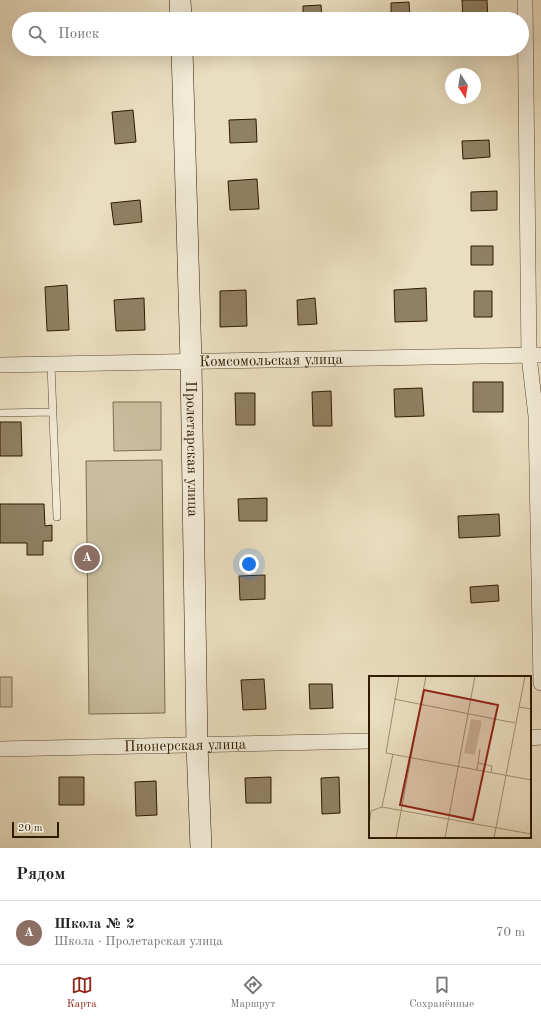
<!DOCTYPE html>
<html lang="ru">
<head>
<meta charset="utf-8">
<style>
	body { margin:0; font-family:"Old Standard TT",serif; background:#f6f6f6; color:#222 }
	.compass { position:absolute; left:445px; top:68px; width:36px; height:36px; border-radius:50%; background:#fff; box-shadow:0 4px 16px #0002; rotate:168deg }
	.scale { position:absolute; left:12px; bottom:10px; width:47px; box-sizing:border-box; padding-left:4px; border:2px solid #2e1a00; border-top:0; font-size:11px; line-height:14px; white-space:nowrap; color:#2e1a00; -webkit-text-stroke:3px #f1ead6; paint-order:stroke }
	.you { position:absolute; left:249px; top:564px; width:14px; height:14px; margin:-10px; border:3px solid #fff; border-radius:50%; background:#1a73e8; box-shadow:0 0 0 6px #1a73e833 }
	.badge { display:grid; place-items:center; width:26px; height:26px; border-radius:50%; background:#8f2418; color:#fff; font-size:13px; font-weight:700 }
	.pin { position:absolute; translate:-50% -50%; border:2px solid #fff; box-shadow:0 1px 4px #0006 }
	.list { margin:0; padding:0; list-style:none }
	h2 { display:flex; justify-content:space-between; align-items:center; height:52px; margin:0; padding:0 16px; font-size:17px }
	h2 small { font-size:13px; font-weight:400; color:#767676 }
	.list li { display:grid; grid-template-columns:26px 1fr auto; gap:12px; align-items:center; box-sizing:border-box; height:64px; padding:0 16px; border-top:1px solid #e0e0e0 }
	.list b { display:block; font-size:15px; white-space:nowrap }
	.list p { margin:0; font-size:13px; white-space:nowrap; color:#767676 }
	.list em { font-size:13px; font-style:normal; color:#767676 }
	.icon { flex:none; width:22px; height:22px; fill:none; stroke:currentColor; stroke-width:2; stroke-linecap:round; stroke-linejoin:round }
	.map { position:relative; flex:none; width:541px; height:848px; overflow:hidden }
	.search { position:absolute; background:#fff; box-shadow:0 4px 16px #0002; left:12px; right:12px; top:12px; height:44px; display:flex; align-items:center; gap:10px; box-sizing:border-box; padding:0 14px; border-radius:22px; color:#767676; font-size:15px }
	.sheet { height:116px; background:#fff }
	nav { display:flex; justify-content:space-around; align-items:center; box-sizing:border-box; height:56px; border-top:1px solid #e0e0e0; background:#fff; font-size:11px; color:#767676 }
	nav a { display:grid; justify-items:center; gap:2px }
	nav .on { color:#8f2418 }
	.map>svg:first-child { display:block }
	.green { fill:#cabd9f; stroke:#7c6c50 }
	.building { fill:#908064; stroke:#2e1a00 }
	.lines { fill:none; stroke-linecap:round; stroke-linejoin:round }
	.lane-casing { stroke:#5d4b30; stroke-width:8 }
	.street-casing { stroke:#5d4b30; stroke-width:16 }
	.secondary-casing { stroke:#2e1a00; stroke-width:22 }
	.lane { stroke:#f1ead6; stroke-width:7 }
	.street { stroke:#f1ead6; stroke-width:15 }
	.secondary { stroke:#f1ead6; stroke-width:21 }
	.labels { text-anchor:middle; stroke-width:4; stroke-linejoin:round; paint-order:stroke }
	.street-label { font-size:15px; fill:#2e1a00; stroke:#f1ead6 }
	.inset-road { fill:none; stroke:#9f9073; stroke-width:1 }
	.view { fill:#8f2418; fill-opacity:0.15; stroke:#8f2418; stroke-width:2 }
	.inset-edge { fill:none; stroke:#2e1a00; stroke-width:2 }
</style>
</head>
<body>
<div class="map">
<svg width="541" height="848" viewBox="0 0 541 848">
	<rect width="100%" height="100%" fill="#eadec0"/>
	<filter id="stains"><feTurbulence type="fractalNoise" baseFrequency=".005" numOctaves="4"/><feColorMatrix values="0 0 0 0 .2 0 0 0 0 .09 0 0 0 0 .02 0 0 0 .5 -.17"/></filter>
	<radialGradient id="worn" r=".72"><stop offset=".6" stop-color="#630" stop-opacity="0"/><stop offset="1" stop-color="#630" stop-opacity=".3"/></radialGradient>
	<path class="green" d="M113,402H161V450L114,451Z
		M162,460L165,713L89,714L86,461Z
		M0,677H12V707H0Z"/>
	<path class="building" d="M462,0H487L488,19H463Z
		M409,2L410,19H391V3Z
		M321,5L322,19H303V6Z
		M133,110L136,142L115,144L112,112Z
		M256,119L257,142L230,143L229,120Z
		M489,140L490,157L463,159L462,141Z
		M257,179L259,209L230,210L228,181Z
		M497,191V210L471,211V192Z
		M140,200L142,222L114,225L111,203Z
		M471,246H493V265H471Z
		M67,285L69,330L47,331L45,287Z
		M426,288L427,321L395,322L394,290Z
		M246,290L247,326L220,327V291Z
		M474,291H492V317H474Z
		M144,298L145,330L116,331L114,300Z
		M315,298L317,324L298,325L297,300Z
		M473,382H503V412H473Z
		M422,388L424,416L395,417L394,389Z
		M331,391L332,426H313L312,392Z
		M235,393H255V425H236Z
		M0,422H21L22,456H0Z
		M267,498V521H239L238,499Z
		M0,504H44L45,526L52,525V541H43V555H27V543H0Z
		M499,514L500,536L459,538L458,516Z
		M265,575V599L240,600L239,576Z
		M498,585L499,601L471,603L470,587Z
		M264,679L266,709L243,710L241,680Z
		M309,684H332L333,708L310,709Z
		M59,777H84V805H59Z
		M271,777V803H246L245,778Z
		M339,777L340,813L322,814L321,778Z
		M156,781L157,815L136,816L135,782Z"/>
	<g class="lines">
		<defs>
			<path id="lane" d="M51,365L57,517
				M0,413L53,412"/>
			<g id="street">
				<path d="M525,0L529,356L536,416L541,683"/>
				<path id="s1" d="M0,365L541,355"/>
				<path d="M530,738L541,737"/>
				<path id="s2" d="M0,749L370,741"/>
			</g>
			<g id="secondary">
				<path d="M180,0L181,19"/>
				<path id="s3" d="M182,49L191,362L197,745L201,848"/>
			</g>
		</defs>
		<use href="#lane" class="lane-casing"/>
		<use href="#street" class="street-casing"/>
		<use href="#secondary" class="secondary-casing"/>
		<use href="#lane" class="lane"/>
		<use href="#street" class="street"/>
		<use href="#secondary" class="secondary"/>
	</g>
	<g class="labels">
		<g class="street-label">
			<text dy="5" stroke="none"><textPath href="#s1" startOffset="271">Комсомольская улица</textPath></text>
			<text dy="5" stroke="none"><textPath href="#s3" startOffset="400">Пролетарская улица</textPath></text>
			<text dy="5" stroke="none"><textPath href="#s2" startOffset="185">Пионерская улица</textPath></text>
		</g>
	</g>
	<g transform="translate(369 676)">
		<rect width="162" height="162" fill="#eadec0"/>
		<path d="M102,43L113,45L106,79L95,77Z" fill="#cabd9f"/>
		<path class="inset-road" d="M30,0L17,77L162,104M25,23L146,47M150,31L162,33M109,87L123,90L122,96M108,93L111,73M13,131L162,158M0,149L2,135L13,131L24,78M27,162L57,0M76,162L106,0M125,162L156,0"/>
		<path class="view" d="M55,14L129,29L104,144L31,129Z"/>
		<rect width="162" height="162" class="inset-edge"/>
	</g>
	<rect width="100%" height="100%" filter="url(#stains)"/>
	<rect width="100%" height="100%" fill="url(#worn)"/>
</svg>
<svg class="compass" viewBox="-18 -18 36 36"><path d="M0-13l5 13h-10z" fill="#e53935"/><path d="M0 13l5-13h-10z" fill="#767676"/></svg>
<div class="scale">20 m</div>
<div class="you"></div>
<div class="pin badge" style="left:87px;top:558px;background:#8d6e63">A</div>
<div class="search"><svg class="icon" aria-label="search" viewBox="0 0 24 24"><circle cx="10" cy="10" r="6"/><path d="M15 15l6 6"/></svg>Поиск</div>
</div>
<section class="sheet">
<h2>Рядом<small></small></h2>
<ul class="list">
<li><span class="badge" style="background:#8d6e63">A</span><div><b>Школа № 2</b><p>Школа · Пролетарская улица</p></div><em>70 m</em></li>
</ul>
</section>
<nav>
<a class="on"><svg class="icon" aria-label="map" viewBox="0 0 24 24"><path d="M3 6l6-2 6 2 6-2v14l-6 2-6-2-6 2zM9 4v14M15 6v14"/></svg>Карта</a>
<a><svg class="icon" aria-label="directions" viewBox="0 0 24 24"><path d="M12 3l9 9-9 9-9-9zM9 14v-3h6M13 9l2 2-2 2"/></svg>Маршрут</a>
<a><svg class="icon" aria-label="saved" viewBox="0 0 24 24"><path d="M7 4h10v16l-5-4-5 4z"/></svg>Сохранённые</a>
</nav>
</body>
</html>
